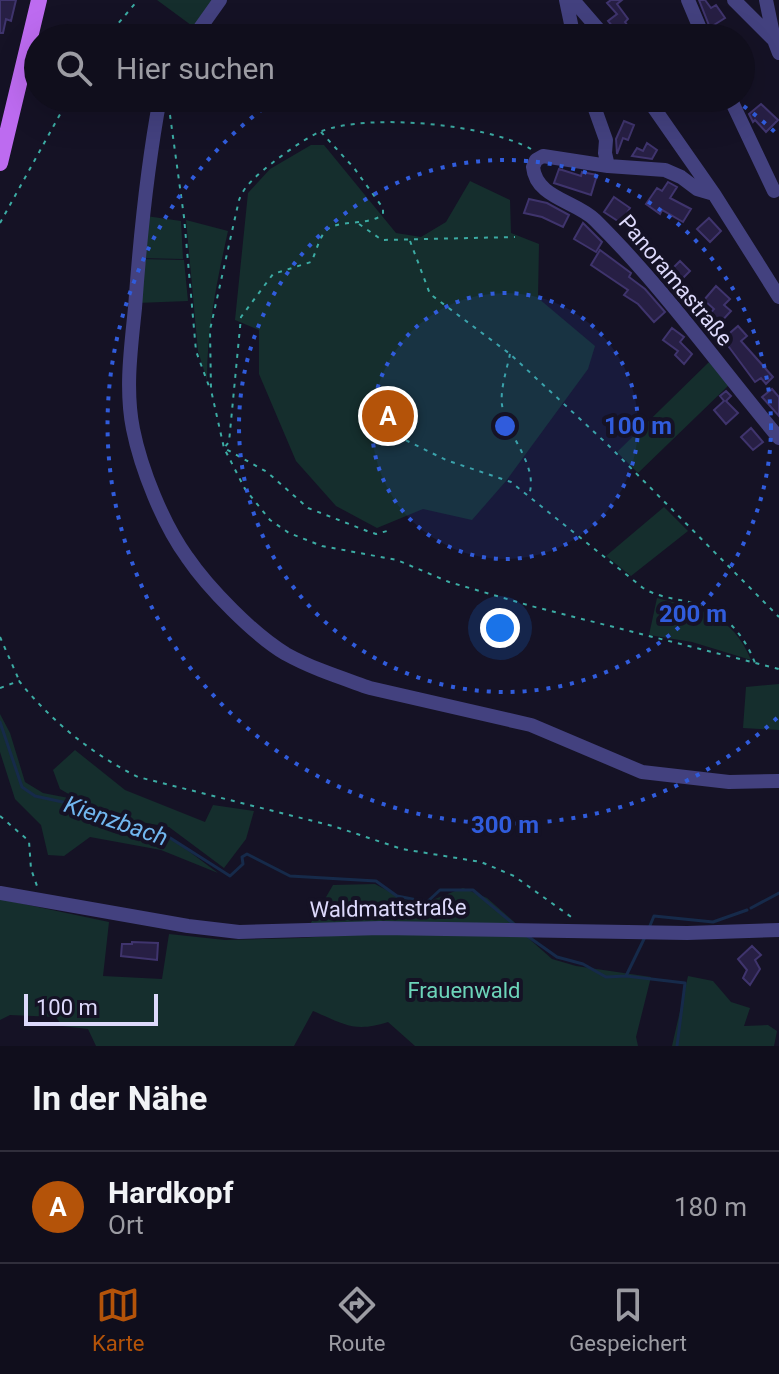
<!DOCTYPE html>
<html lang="de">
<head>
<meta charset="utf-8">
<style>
	body { margin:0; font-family:Roboto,sans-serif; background:#191725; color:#f1f3f6 }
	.scale { position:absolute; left:24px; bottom:20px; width:134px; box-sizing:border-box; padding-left:8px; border:4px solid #ddd9fb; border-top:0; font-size:22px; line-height:28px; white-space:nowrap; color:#ddd9fb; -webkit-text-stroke:6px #151225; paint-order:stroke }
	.you { position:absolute; left:500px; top:628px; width:28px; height:28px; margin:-20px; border:6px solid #fff; border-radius:50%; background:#1a73e8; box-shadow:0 0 0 12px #1a73e833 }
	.badge { display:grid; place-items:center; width:52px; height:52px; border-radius:50%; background:#b45309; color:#fff; font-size:26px; font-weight:700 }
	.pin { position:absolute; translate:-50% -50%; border:4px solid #fff; box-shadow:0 2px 8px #0006 }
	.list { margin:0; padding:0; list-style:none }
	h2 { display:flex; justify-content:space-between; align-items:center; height:104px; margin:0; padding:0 32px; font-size:34px }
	h2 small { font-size:26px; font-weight:400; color:#9c9ca3 }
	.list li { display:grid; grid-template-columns:52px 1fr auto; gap:24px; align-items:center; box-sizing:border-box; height:112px; padding:0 32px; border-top:2px solid #302e3b }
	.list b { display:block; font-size:30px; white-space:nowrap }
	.list p { margin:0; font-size:26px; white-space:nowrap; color:#9c9ca3 }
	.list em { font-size:26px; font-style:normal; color:#9c9ca3 }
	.icon { flex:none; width:44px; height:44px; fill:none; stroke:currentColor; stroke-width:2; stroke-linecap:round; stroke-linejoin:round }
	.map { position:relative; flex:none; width:779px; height:1046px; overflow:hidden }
	.search { position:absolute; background:#100e1c; box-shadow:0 8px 32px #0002; left:24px; right:24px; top:24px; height:88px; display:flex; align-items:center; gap:20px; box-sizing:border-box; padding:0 28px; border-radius:44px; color:#9c9ca3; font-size:30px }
	.sheet { height:216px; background:#100e1c }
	nav { display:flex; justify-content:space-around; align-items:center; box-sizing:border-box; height:112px; border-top:2px solid #302e3b; background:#100e1c; font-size:22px; color:#9c9ca3 }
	nav a { display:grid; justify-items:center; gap:4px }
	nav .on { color:#b45309 }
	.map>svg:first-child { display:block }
	.green { fill:#152e2d }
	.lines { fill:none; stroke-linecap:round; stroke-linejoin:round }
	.stream { stroke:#162a4a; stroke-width:3 }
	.building { fill:#271f44; stroke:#3f346d; stroke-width:2 }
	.path { stroke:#3caca4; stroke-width:2; stroke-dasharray:4 6; stroke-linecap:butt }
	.minor { stroke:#43417f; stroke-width:14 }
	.major { stroke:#bd6bf0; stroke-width:16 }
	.ring { fill:none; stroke:#305cdc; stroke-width:4; stroke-dasharray:4 8 }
	.labels { text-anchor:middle; stroke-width:8; stroke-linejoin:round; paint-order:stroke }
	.street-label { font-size:22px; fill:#ddd9fb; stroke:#151225 }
	.park-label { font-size:22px; fill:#6cd4b9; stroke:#151225 }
	.water-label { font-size:24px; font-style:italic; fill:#72b7f0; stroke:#151225 }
	.centre { fill:#305cdc; stroke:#151225; stroke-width:4 }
	.ring-label { font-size:24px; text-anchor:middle; font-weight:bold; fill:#305cdc; stroke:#151225; stroke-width:8; stroke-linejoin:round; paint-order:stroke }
</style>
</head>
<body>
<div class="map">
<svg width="779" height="1046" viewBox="0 0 779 1046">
	<rect width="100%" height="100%" fill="#151225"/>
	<path class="green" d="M157,0H216L195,28Z
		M311,145H324L396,233L421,237L446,222L470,181L510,200L511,233L539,244L538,298L595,346L588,369L506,481L472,520L423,509L377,528L336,506L296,461L259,374V330L235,320L248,193L270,169Z
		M146,216L181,221L183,259L141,258Z
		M186,220L228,231C217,281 207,328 207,380L198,351Z
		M140,259L184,260L188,301L137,303Z
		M709,362L729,385L638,473L617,452Z
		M664,507L688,531L631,576L606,556Z
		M657,598C702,610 732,614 751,660L692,642L649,635Z
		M779,684V730L743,728L746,687Z
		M0,714L10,733L25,782L43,793L79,800L60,789L53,770L75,750L125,790L205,822L213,805L254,811L246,839L224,868L169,827L118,818L123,822L155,826L218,873L161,850L90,837L64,856L48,855L41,825L15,799L0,752Z
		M375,884L417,906L463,888L487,898L521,928H308L333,885Z
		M0,899L109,922L103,976L162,979L169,934L225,940L301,938L368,933L526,936L552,959L576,966L651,977L636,1037L638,1046H415L388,1022C354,1033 344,1024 313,1011L294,1046H96L88,1029L62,1026L56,1017L10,1015L0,1020Z
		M688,976L713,981L731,1002L750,1008L744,1026L768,1025L777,1031L774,1046H672Z"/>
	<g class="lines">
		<path class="stream" d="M0,722L22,787L35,796L95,809L125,830L155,831L164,834L230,876L243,864L242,857L247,854L290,876L376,881L397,896L427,902L440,890H473L516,926
			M751,908L779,893
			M649,928L654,916L713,922L747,910
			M526,935L557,957L583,964L606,977L626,976L645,937
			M626,976L685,983L677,1046"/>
	</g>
	<path class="building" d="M0,0H16L11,21L6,19L3,33H0Z
		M611,0H622L617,4L628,19L625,22L634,34L628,38H622L608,21L617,14L607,3Z
		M699,0H705L711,8L716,5L725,18L714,25L724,38H714Z
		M761,104L778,120L766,132L755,120L753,122L749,114Z
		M624,121L634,125L628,140L623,138L617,154L616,139Z
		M647,143L657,150L652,159L632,156L637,148L643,151Z
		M559,169L581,176L582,172L597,175L591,195L554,183Z
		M668,182L677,187L670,198L691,209L683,222L662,210L660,214L646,204L657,188L662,191Z
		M614,197L630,208L627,213L630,215L625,222L622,221L621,223L604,212Z
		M529,199L547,203L569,215L563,227L542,217L524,213Z
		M709,218L721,231L710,242L697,229Z
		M583,223L602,242L596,252L574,239Z
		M600,250L631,273L629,277L645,289L665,312L654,322L638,304L624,295L628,290L591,265Z
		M680,261L690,271L676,285L666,275Z
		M716,286L730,299L724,305L731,311L716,327L706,318L714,309L704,300Z
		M738,326L747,336L741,341L773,377L766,384L761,378L755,382L723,339Z
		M672,328L684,337L680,342L692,354L684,364L675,355L678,351L663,340Z
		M772,389L779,397V416L762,397Z
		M726,391L731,396L726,401L738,413L726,424L714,410L724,401L720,396Z
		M751,428L763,442L753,450L741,437Z
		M132,942L158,943L157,960L121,956L122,944H132Z
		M752,946L761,955L755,960L760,969L750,985L743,978L747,970L738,959Z"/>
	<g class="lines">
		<path class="path" d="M106,38L138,0
			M170,115L184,217L196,351L210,389
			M321,132L354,168L383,208V214C367,228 336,217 324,233C318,241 316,253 311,262L273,274L241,317L229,442L224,448L267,472L308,508L367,531L376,534L387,531
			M531,149C486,124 370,113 322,131C305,137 259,171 248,185C244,189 241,195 239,200L210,330L211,390L224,448L245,489L270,520L289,533L322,546L397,560L449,582L531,606L779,669
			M0,223L69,98
			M359,224L382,240L515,237
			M410,241L430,294L510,354L606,443L779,617
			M510,354C507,369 500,389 502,405C507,437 539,465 529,495
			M365,401L366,409L381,428L446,460L511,482L643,588C661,599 679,598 699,605C727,615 744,635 755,663
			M0,637L19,680
			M0,688L19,681C52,722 92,754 138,777L333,826L402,849L481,862L514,876L574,919
			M0,816L29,841L31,869L37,886"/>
		<path class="minor" d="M566,0L574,38
			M573,0L606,38
			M688,0L704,38
			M734,0L774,40L779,53
			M766,0L774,39
			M193,38L220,0
			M160,98C147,168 140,237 135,308C131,348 125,389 133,429C141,469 163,524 187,557C208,588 254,635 286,654C313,669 342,678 370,688L531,725L642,772L729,782L779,781
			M591,98L606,140L605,153L608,166
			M647,98L714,194L779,297
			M730,98L774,191
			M714,194L697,189L681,177L665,170L608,166L543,156L536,160L533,167C536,198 576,201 595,220C663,287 718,365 779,438
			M0,893L188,926L239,932L381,928L687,933L779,930"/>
		<path class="major" d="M0,163L39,0"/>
	</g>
	<circle cx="505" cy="426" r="133" fill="#305cdc" fill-opacity=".12"/>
	<g class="ring">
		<circle cx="505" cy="426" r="133"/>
		<circle cx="505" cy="426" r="266"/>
		<path d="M777 718A399 399 0 1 1 276 99M415 37A399 399 0 0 1 595 37M734 99A399 399 0 0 1 777 134"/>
	</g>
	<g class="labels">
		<g class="street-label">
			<text transform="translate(676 280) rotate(50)" y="8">Panoramastraße</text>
			<text transform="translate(388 908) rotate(-1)" y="8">Waldmattstraße</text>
		</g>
		<g class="park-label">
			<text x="464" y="998">Frauenwald</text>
		</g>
		<g class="water-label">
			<text transform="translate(116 821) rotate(19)" y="8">Kienzbach</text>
		</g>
	</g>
	<circle cx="505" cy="426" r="12" class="centre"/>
	<g class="ring-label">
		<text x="638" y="434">100 m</text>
		<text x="693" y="622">200 m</text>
		<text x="505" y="833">300 m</text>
	</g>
</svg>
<div class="scale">100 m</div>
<div class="you"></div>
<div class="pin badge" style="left:388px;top:416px">A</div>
<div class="search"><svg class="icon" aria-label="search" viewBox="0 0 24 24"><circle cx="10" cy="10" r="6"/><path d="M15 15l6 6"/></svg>Hier suchen</div>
</div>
<section class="sheet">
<h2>In der Nähe<small></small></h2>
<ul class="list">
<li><span class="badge">A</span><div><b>Hardkopf</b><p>Ort</p></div><em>180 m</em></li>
</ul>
</section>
<nav>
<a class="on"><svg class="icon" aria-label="map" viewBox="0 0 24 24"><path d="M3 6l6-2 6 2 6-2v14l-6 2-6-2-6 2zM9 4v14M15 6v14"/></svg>Karte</a>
<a><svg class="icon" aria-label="directions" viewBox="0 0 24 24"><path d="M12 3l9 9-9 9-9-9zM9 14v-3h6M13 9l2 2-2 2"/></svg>Route</a>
<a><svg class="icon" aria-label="saved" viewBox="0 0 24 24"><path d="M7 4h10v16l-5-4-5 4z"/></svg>Gespeichert</a>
</nav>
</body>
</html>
